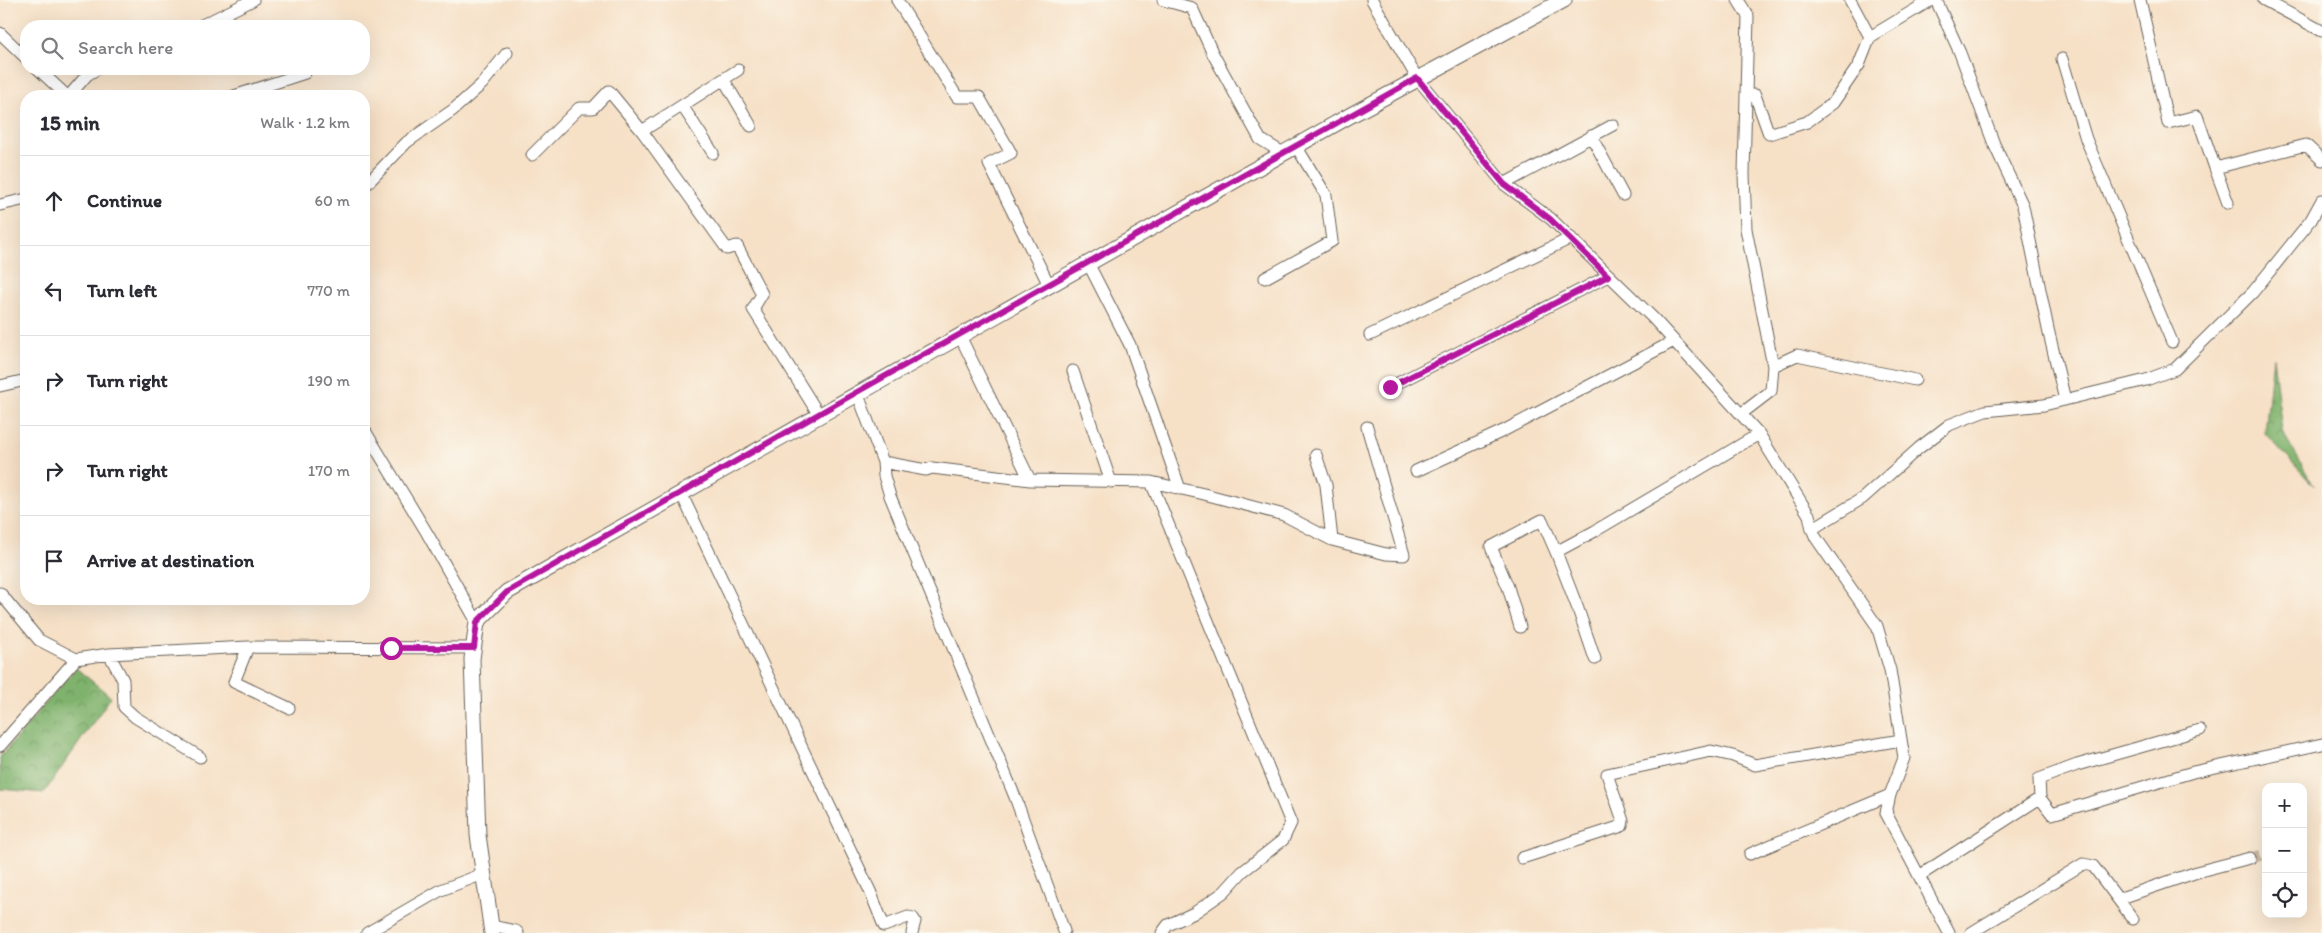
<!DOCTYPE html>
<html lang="en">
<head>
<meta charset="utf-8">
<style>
	body { margin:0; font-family:Itim,sans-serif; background:#f7f7f7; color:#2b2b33 }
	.controls { position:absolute; right:15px; bottom:15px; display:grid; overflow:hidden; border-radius:10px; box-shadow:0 5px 20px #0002 }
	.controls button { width:45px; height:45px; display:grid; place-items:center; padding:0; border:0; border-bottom:1px solid #e1e1e2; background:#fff; color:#2b2b33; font:25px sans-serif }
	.stop { position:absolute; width:15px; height:15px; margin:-11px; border:4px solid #b5179e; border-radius:50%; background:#fff }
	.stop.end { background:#b5179e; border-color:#fff; box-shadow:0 1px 5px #0008 }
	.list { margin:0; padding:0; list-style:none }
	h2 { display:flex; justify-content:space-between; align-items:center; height:65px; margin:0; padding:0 20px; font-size:21px }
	h2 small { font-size:16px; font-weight:400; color:#7c7c81 }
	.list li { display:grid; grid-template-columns:32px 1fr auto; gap:15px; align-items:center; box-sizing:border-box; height:90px; padding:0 20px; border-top:1px solid #e1e1e2 }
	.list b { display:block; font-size:19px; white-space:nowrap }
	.list em { font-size:16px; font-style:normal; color:#7c7c81 }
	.icon { flex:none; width:28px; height:28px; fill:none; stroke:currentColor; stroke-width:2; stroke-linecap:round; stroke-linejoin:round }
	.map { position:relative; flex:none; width:2322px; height:933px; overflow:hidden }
	.search { position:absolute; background:#fff; box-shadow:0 5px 20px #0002; left:20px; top:20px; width:350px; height:55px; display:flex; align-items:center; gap:12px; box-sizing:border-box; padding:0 18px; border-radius:20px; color:#7c7c81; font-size:19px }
	.panel { position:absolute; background:#fff; box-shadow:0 5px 20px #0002; left:20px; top:90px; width:350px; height:515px; border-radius:20px }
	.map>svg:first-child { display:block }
	.forest { fill:url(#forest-crowns); stroke:#4e6744 }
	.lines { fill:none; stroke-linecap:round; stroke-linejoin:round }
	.street-tunnel { stroke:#cab9a4; stroke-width:11; stroke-dasharray:11 5.5; stroke-linecap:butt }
	.street-casing { stroke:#686158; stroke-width:13 }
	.secondary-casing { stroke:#686158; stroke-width:17 }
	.street { stroke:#fff; stroke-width:11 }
	.secondary { stroke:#fff; stroke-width:15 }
	.route { stroke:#b5179e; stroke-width:6 }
</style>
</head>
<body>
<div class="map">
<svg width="2322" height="933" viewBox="0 0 2322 933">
	<defs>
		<pattern id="forest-crowns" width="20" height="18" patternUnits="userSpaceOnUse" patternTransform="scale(1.25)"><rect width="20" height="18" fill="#7fb26c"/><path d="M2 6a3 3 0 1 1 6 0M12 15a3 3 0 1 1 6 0" fill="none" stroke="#679058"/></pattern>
	</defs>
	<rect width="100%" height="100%" fill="#fbf7ec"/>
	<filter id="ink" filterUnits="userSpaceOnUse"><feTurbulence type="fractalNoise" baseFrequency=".02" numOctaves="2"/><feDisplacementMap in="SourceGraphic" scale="10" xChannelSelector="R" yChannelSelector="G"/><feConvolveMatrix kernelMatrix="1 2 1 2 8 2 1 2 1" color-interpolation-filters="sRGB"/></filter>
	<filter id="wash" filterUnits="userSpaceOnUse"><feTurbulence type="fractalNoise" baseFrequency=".0096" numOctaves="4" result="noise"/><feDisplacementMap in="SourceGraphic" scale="20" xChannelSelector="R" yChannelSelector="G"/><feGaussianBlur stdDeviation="1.12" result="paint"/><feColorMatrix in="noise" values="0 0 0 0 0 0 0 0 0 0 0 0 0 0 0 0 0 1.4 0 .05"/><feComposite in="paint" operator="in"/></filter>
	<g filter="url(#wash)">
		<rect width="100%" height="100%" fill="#f6e0c6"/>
		<path class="forest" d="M2273,357L2282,431L2314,486L2265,433Z
			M76,668L111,697L44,793L0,789V757Z"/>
	</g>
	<g filter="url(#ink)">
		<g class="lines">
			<path class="street-tunnel" d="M2250,858L2266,854"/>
			<defs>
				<path id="street" d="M897,0L957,97H979L1011,153L989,164L1049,285
					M1163,0L1192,8L1213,54L1260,139L1283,153
					M1372,0L1417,78L1504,184L1551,219L1653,318L1759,434L1809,515L1812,529L1816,538L1877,626L1890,670L1904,758L1890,795L1886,813L1949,933
					M1738,0L1748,16L1744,174L1746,229L1773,366L1771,391L1741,414
					M1850,0L1870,37
					M1936,0L1960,53L1994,144L2023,206L2048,329L2065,400
					M2140,0L2168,123L2197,116L2215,168
					M2264,0L2322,31
					M200,26L253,0
					M0,33L26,58
					M2062,59L2086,139L2172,342
					M38,69L67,96
					M724,80L751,126
					M69,96L87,75L97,69
					M234,96L305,73
					M1746,96L1755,95L1769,134L1807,122L1833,103L1859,65L1870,37L1931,0
					M683,107L713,153
					M642,131L738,70
					M1591,136L1623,195
					M532,155L579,108H593L609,91L642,131L727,249L737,246L762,294L753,309L819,415
					M1504,184L1613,125
					M364,187L407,142L453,110L482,84L507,53
					M2228,203L2215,168L2306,145L2322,160
					M0,205L26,199
					M1088,263L1130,345L1180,489
					M1265,278L1332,241L1326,195L1296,146
					M1370,335L1571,238
					M960,336L1030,480
					M1773,366L1797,355L1915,380
					M1073,371L1111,482
					M0,386L26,380
					M1390,387L1608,276
					M857,392L883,462L884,476L890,496L1015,797L1064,931
					M364,429L427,533L477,622
					M1316,455L1326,485L1332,540
					M883,462L926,470L932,468L1030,480L1151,482L1204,494L1284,515L1332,540L1386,554L1404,555L1367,427
					M1416,471L1503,431L1674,341
					M1151,482L1291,823L1283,840L1242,872L1224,892L1194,913L1168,925L1162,933
					M681,493L870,891L884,926L908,917L913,918L915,921L912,933
					M1812,529L1863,498L1919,448L1949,425L1985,411L2044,405L2146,380L2175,369L2253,292L2311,220L2322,200
					M1556,552L1578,609L1595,659
					M0,593L39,640L76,659L109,654L248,647L474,648
					M1520,627L1508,587L1491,547L1542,520L1556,552L1595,531L1759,434
					M248,647L234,682L289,708
					M109,654L123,680L124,707L135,717L200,757
					M0,746L76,659
					M2040,798L2039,779L2077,765L2200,730
					M1750,854L1890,795
					M1522,858L1622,826L1623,821L1607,774L1711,751L1733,756L1755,765L1901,740
					M1919,876L2040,798L2052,814L2193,772L2322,744
					M2118,899L2200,871L2250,858
					M491,926L516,931L518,933
					M367,933L441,890L483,874
					M1971,933L2083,864L2093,866L2133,919"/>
				<path id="secondary" d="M492,933L478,835L472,659L477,622L507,592L1351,115L1564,0"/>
			</defs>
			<use href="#street" class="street-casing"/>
			<use href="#secondary" class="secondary-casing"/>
			<use href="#street" class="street"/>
			<use href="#secondary" class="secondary"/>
		</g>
	</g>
	<g class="lines" filter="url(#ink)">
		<path class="route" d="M391,648H474L477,622L507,592L857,392L1417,78L1504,184L1550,219L1608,276L1390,387"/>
	</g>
</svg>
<div class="controls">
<button>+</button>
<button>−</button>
<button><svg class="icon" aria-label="locate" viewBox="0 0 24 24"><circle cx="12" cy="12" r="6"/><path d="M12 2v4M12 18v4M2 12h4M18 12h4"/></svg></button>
</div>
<div class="stop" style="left:391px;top:648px"></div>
<div class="stop end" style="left:1390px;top:387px"></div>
<div class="search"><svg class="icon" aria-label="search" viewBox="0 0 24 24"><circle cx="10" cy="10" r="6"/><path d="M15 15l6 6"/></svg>Search here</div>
<section class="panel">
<h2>15 min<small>Walk · 1.2 km</small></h2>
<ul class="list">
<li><svg class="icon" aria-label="ahead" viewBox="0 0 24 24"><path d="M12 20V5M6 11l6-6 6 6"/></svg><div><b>Continue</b></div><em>60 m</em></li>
<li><svg class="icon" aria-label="left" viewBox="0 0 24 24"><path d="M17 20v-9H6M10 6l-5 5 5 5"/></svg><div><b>Turn left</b></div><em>770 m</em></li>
<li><svg class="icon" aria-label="right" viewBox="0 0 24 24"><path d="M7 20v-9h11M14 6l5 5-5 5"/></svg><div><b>Turn right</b></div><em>190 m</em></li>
<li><svg class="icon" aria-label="right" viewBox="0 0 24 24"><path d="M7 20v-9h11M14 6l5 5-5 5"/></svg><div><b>Turn right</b></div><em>170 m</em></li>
<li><svg class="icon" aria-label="arrive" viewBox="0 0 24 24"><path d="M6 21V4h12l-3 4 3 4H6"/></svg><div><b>Arrive at destination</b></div></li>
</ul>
</section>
</div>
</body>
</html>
